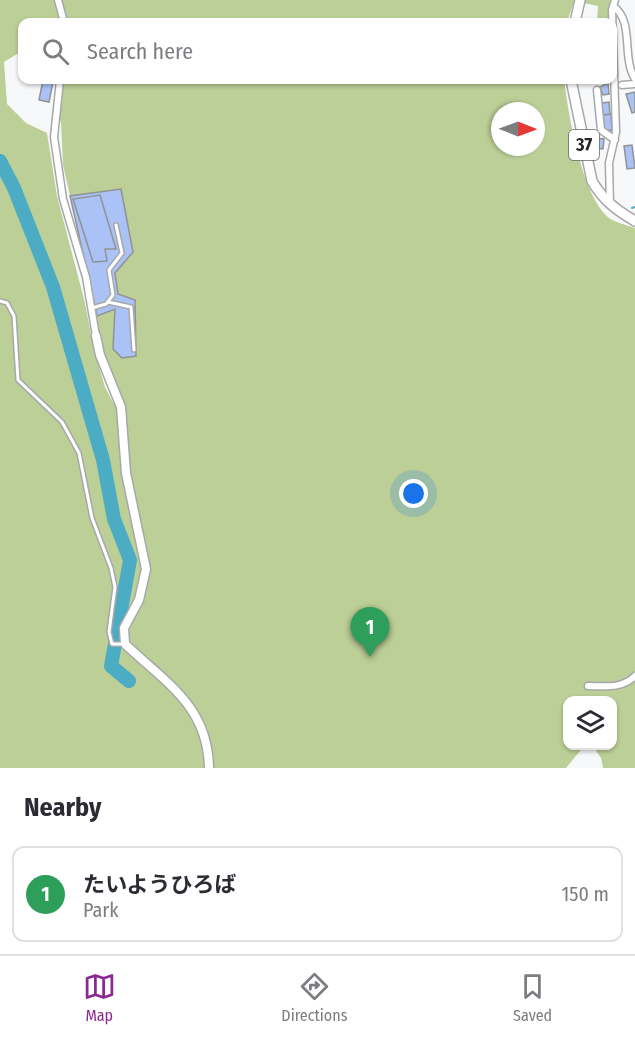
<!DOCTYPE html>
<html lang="en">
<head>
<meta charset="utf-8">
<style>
	body { margin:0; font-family:"Fira Sans Condensed","Noto Sans JP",sans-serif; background:#f7f7f7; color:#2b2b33 }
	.controls { position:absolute; right:18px; bottom:18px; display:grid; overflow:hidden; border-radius:12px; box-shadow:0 2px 4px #0004 }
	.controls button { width:54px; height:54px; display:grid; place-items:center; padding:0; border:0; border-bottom:2px solid #e1e1e2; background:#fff; color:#2b2b33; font:30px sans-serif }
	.compass { position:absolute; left:491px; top:102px; width:54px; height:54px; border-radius:50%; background:#fff; box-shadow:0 2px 4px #0004; rotate:91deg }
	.you { position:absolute; left:414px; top:494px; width:21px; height:21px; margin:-15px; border:4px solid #fff; border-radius:50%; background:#1a73e8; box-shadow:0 0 0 9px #1a73e833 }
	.badge { display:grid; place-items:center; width:39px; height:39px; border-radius:50%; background:#8c2991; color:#fff; font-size:20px; font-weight:700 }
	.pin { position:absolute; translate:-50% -50px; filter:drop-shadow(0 2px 3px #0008) }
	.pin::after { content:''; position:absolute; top:32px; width:21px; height:18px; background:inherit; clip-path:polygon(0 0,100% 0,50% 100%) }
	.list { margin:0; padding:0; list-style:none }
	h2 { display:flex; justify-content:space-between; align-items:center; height:78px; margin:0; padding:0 24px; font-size:26px }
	h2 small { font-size:20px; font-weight:400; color:#7c7c81 }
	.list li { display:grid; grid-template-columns:39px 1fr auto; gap:18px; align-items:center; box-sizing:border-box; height:96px; margin:0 12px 12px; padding:0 12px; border:2px solid #e1e1e2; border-radius:12px }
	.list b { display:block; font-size:22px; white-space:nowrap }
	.list p { margin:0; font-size:20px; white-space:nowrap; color:#7c7c81 }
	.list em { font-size:20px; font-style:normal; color:#7c7c81 }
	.icon { flex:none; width:33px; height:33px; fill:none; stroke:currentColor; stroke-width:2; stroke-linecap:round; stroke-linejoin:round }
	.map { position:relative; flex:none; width:635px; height:768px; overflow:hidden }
	.search { position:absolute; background:#fff; box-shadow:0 2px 4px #0004; left:18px; right:18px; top:18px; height:66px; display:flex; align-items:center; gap:15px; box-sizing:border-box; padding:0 21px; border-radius:12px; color:#7c7c81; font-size:22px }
	.sheet { height:186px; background:#fff }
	nav { display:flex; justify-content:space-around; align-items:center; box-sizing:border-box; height:84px; border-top:2px solid #e1e1e2; background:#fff; font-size:16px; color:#7c7c81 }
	nav a { display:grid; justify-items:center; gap:3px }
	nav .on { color:#8c2991 }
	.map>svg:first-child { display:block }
	.green { fill:#bccf96; fill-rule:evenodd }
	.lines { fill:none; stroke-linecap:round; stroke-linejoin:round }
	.stream { stroke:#4bacc4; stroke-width:2 }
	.river { stroke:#4bacc4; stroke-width:14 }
	.building { fill:#aac2f5; stroke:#919294; stroke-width:1.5 }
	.lane-casing { stroke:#a7a8aa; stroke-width:6 }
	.street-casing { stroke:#a7a8aa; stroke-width:9 }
	.secondary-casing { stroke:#a7a8aa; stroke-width:11 }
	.primary-casing { stroke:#a7a8aa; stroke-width:12 }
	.lane { stroke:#fff; stroke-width:3 }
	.street { stroke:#fff; stroke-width:6 }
	.secondary { stroke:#fff; stroke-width:8 }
	.primary { stroke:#fff; stroke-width:9 }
	.labels { text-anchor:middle; stroke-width:4.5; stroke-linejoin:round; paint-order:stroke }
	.shield { fill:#fff; stroke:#686868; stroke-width:1.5 }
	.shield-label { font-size:18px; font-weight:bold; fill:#272728 }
</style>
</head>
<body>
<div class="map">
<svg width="635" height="768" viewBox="0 0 635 768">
	<rect width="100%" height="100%" fill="#f7f8fa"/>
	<path class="green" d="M0,0H613L607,22H597L598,6L574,1L567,22H22V51L4,62L7,104L26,123L47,133L57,196L85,303L93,346L105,387L115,406H124L102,353L97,316L115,309L113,349L122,358L136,356L135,300L118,294L115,273L120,189L70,196L63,165L61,123L55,102L63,80H564C569,116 581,194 609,218C616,223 627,225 635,228V768H603L601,758L593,746H612V700H568V746H584L566,768H0ZM500,111H536V147H500Z"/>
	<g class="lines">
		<path class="stream" d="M632,208L635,207"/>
		<path class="river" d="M0,161L14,188L53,287L103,460L114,519L130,560L111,666L129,681"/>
	</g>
	<path class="building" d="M43,80L53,82L49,102L39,100Z
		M608,83L609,94L603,95L600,87Z
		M635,92V112L632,113L626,94Z
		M609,102L610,114L603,115L602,103Z
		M611,114L612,130L605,131L603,115Z
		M595,138L604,139L603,149L594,148Z
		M632,145L635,168L627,169L624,146Z
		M121,189L133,252L115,273L118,294L135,300L136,356L122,358L113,349L115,309L97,316L70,196Z
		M100,195L116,249H105L107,261L93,262L73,199Z"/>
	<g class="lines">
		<defs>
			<path id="lane" d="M0,301L7,303L14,316L18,380L62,422L79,453L92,518L111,568L115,587L109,632L112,644H124
				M108,302L131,307L134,350
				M92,308L106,304L113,295L109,270L122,253L116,225"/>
			<path id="street" d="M58,0L64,22
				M613,6C635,22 621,56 635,79
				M60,80L54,137L63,199L86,277L96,336
				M622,85L635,84
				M597,90L601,130L615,140
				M610,205L609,163L616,132L612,10L615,0
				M588,686C605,686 622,689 635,676"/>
			<path id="secondary" d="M96,336L100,355L121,407L126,473L146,569L139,600L124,628L125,644C166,683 208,706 209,768"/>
			<path id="primary" d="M575,22L580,0
				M571,80L592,181C603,200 616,210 635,221"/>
		</defs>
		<use href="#lane" class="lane-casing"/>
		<use href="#street" class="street-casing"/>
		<use href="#secondary" class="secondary-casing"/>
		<use href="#primary" class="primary-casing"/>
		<use href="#lane" class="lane"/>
		<use href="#street" class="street"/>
		<use href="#secondary" class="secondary"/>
		<use href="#primary" class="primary"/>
	</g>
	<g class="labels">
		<rect class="shield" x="569" y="130" width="30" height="30" rx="4.5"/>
		<g class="shield-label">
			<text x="584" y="151">37</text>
		</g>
	</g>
</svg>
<div class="controls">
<button><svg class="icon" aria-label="layers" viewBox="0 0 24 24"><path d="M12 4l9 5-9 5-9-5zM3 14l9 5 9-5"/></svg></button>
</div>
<svg class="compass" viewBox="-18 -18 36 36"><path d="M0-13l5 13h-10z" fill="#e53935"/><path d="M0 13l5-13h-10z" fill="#7c7c81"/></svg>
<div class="you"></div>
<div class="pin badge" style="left:370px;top:657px;background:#2e9e5b">1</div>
<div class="search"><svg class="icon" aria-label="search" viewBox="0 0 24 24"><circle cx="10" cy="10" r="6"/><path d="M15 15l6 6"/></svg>Search here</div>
</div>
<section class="sheet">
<h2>Nearby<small></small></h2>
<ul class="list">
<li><span class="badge" style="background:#2e9e5b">1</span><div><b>たいようひろば</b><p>Park</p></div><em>150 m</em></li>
</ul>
</section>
<nav>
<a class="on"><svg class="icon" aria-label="map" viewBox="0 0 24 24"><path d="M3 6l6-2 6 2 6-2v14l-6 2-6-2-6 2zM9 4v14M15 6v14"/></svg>Map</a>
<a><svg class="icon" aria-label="directions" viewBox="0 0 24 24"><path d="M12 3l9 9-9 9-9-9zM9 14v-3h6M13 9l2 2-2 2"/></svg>Directions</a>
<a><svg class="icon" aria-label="saved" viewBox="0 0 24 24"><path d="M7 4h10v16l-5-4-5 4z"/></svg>Saved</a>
</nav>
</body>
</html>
